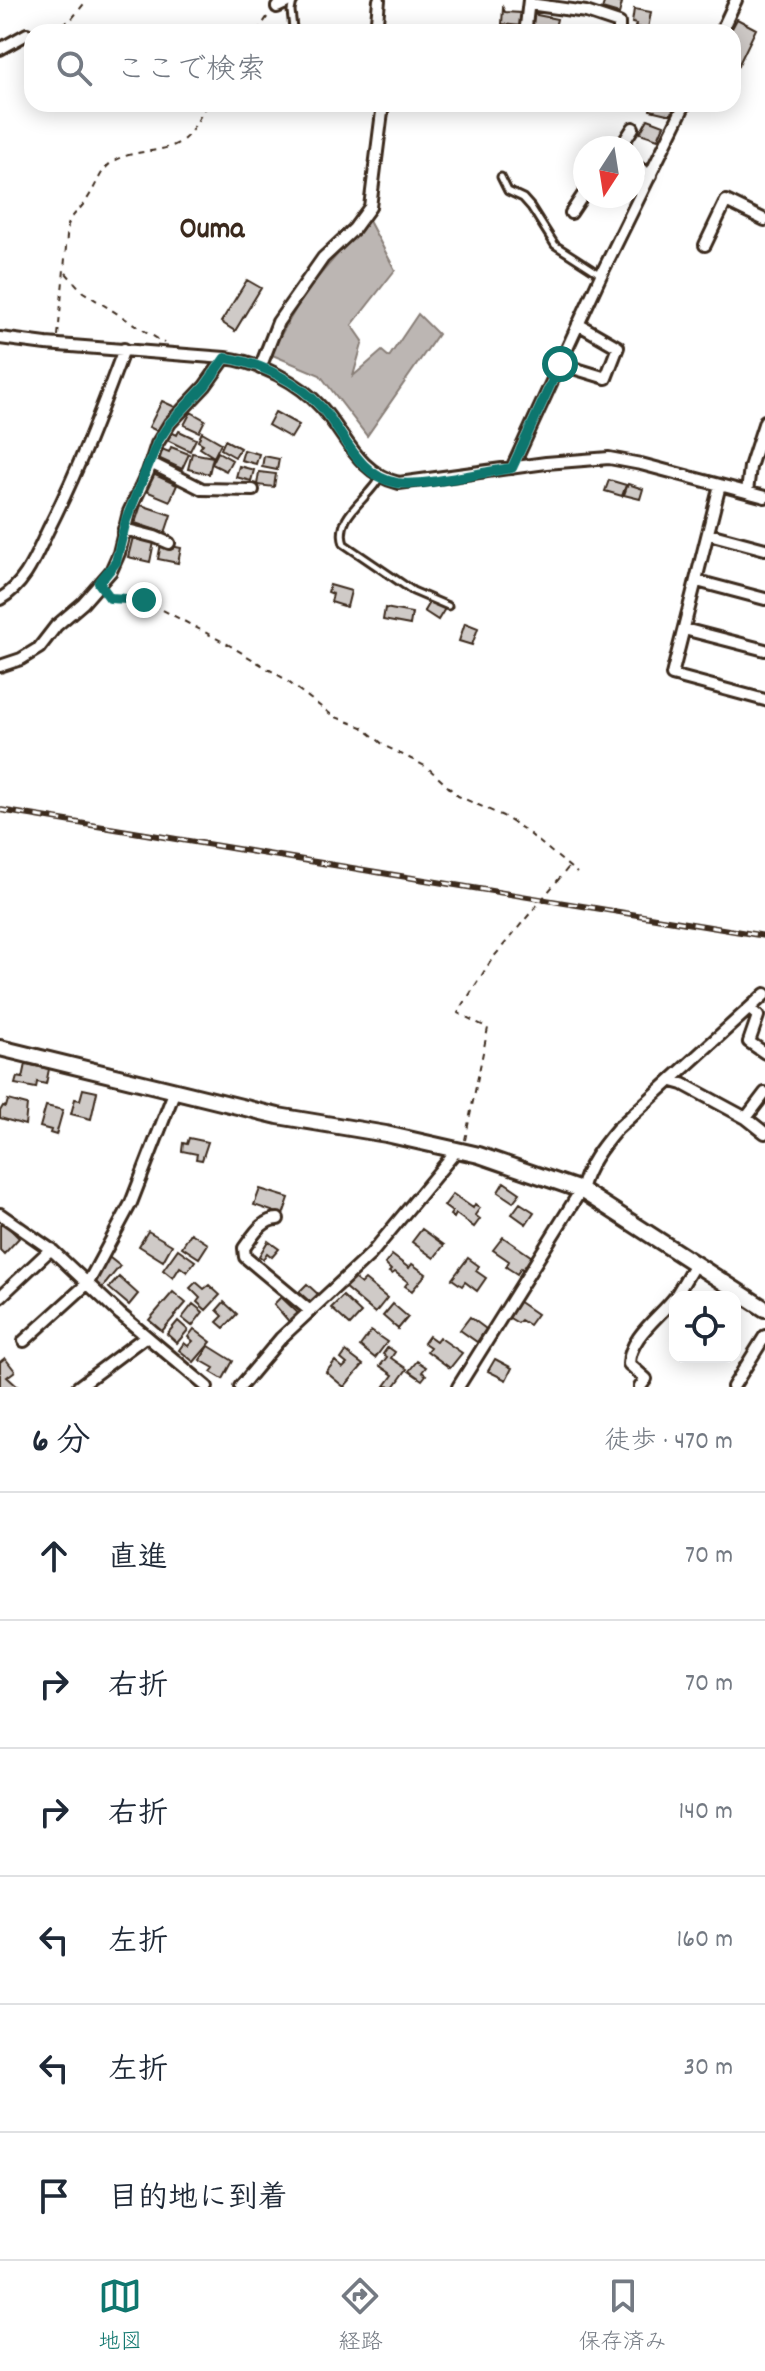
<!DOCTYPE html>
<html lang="ja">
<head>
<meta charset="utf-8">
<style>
	body { margin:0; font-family:Dekko,"Klee One",sans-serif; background:#f6f6f7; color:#1f2937 }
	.controls { position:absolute; right:24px; bottom:24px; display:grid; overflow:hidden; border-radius:16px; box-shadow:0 4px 20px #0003 }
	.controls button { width:72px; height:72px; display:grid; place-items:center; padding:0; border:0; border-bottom:2px solid #e0e1e3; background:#fff; color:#1f2937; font:40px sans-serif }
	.compass { position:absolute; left:573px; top:136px; width:72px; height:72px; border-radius:50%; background:#fff; box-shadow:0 4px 20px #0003; rotate:192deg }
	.stop { position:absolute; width:24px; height:24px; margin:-18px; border:6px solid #0f766e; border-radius:50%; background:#fff }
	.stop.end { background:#0f766e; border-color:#fff; box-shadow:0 2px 8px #0008 }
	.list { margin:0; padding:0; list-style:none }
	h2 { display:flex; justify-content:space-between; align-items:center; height:104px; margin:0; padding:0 32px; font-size:34px }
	h2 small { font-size:26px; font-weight:400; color:#747a83 }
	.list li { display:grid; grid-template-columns:52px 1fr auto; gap:24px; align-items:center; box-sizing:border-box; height:128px; padding:0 32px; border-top:2px solid #e0e1e3 }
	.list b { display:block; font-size:30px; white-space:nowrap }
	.list em { font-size:26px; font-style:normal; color:#747a83 }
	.icon { flex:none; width:44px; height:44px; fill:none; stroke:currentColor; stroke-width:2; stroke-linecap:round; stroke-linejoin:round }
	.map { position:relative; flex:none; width:765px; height:1387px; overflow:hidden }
	.search { position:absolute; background:#fff; box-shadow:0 4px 20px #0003; left:24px; right:24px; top:24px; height:88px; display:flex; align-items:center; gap:20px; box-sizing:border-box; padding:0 28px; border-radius:24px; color:#747a83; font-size:30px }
	.sheet { height:872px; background:#fff }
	nav { display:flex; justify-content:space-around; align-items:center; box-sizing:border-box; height:112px; border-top:2px solid #e0e1e3; background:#fff; font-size:22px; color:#747a83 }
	nav a { display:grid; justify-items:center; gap:4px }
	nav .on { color:#0f766e }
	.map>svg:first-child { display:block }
	.water { fill:#bcb6b3; stroke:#887e77; stroke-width:2 }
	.building { fill:#cfcac7; stroke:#3b2a1e; stroke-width:2 }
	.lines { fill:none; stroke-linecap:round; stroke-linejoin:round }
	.lane-casing { stroke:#3b2a1e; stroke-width:11 }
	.street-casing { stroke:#3b2a1e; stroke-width:16 }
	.secondary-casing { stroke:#3b2a1e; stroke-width:20 }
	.path { stroke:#3b2a1e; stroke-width:2; stroke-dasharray:6 6; stroke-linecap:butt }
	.lane { stroke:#fff; stroke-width:5 }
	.street { stroke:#fff; stroke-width:10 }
	.secondary { stroke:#fff; stroke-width:14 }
	.rail-casing { stroke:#3b2a1e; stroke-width:6 }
	.rail { stroke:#fff; stroke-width:3; stroke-dasharray:9; stroke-linecap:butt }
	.route { stroke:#0f766e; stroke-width:10 }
	.labels { text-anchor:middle; stroke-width:7; stroke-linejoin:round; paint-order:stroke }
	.quarter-label { font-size:30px; font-weight:bold; fill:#3b2a1e; stroke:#fff }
</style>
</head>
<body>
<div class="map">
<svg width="765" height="1387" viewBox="0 0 765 1387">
	<rect width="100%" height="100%" fill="#fff"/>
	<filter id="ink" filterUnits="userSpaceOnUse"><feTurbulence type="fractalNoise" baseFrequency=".0125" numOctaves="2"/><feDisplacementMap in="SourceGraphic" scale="16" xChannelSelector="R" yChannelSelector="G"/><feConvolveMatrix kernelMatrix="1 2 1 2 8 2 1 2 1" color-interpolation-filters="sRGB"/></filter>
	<g filter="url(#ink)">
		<path class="water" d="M368,219L395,270L352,325L363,341L353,376L382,351L389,357L418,314L438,334L367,436L320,375L270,354L306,291Z"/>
		<path class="building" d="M605,0L622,3L619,14L602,9Z
			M503,8L505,12L521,13V26L502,24Z
			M634,9L651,12L648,29L635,27L636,24L632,23Z
			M532,14L557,19L554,32H528Z
			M737,19L756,29L738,66L733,63V32H730Z
			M651,104H674L672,114H667L650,110Z
			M648,119L664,125L658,139L640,133Z
			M247,280L261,288L235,331L221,322Z
			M162,401L175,407L161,433L149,427Z
			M191,412L205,420L199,432L184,425Z
			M275,412L299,425L291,438L268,425Z
			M179,431L196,439L190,451L167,440L171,432L177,435Z
			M202,432L221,443L214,457L200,448L203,444L198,441Z
			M225,440L240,448L235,457L221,449Z
			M171,447L189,454L182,469L158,458L162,449L169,452Z
			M244,450L259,454L256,464L241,460Z
			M218,452L232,460L226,471L212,464Z
			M192,453L213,457L209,474L188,469Z
			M264,456L279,459L277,470L262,467Z
			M239,466L254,470L251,481L236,477Z
			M259,472L276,474L274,487L257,485Z
			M153,474L177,485L170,501L146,491Z
			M609,480L626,485L622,496L605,491Z
			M628,484L643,489L640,499L624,495Z
			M141,505L171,515L165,533L135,523Z
			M133,537L154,542L150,562L128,557Z
			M161,544L181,548L178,563L158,559Z
			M330,585L351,591L347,607L331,602L333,594L328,592Z
			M431,599L446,607L438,620L424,611Z
			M385,608L412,613L410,625L383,620Z
			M465,623L478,628L472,645L459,641Z
			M26,1064L49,1069L46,1084L37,1082L36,1088L15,1084L17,1077L23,1078Z
			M83,1089L97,1092L91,1119L71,1114L75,1099L80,1100Z
			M8,1100L27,1105L25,1125L0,1118V1111L3,1106L6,1107Z
			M46,1106L63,1110L56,1135L50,1133L51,1130L40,1127Z
			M189,1138L208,1142L202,1160L196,1159L197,1154L182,1151L183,1143L187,1144Z
			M504,1182L520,1193L513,1202L498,1192Z
			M260,1189L289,1198L283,1215L254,1205Z
			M453,1194L473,1208L475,1204L480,1208L475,1215L480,1219L474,1227L456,1214L454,1218L450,1215L452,1212L444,1206Z
			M520,1203L534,1212L526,1224L512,1214Z
			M3,1222L19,1238L4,1254L0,1250V1225Z
			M422,1229L444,1245L434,1258L412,1242Z
			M148,1231L172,1245L163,1261L139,1246Z
			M191,1233L208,1244L199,1258L182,1247Z
			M503,1237L535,1259L526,1271L521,1268L517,1274L506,1267L509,1261L493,1250Z
			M268,1241L279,1249L272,1257L267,1253L263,1259L259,1256Z
			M178,1249L195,1261L187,1272L180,1267L173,1278L163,1270Z
			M105,1254L120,1266L102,1288L94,1281L99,1275L92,1269Z
			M392,1255L409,1268L412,1264L426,1274L412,1291L405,1286L408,1282L395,1272L392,1274L389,1272L391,1270L385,1264Z
			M468,1258L479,1266L476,1271L486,1278L477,1291L465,1282L462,1286L452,1279Z
			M351,1276L361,1284L365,1280L387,1298L375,1313L343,1286Z
			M119,1277L138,1294L129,1305L109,1288Z
			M196,1282L204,1289L209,1285L220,1295L206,1310L197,1302L200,1298L190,1288Z
			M307,1284L320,1296L312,1304L299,1292Z
			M173,1292L186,1303L162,1331L149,1320Z
			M343,1296L361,1313L350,1325L331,1308Z
			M281,1297L300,1315L291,1324L274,1304Z
			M518,1301L537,1314L529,1325L521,1320L518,1323L508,1317Z
			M224,1302L237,1314L224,1328L217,1322L223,1316L217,1310Z
			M193,1304L203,1312L192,1326L182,1318Z
			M393,1304L408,1317L398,1329L383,1316Z
			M470,1317L486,1329L477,1342L460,1330Z
			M178,1321L188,1330L177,1343L167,1334Z
			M194,1329L211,1342L194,1362L179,1350L184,1343L188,1346L193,1341L188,1337Z
			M371,1331L387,1342L375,1358L360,1346Z
			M429,1336L436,1341L439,1337L462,1353L450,1368L427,1351L430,1347L424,1343Z
			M209,1346L233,1361L223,1379L211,1372L214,1368L200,1360Z
			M388,1347L395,1352L391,1358L407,1369L394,1387L385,1386L393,1375L380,1366L387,1357L383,1354Z
			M346,1352L363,1365L344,1387L326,1372L335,1361L343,1368L347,1364L341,1359Z
			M5,1358L15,1371L7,1377L18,1387H0V1362Z
			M495,1359L512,1368L506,1380L488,1371Z
			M417,1361L426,1367L422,1372L426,1375L422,1380L409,1371Z"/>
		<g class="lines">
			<defs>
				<path id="lane" d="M293,28L291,11L293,1
					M501,177L508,191L523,198L531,207L555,245L600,274
					M380,477C369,499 334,516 344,544L413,591L448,606"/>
				<path id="street" d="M529,4L586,12L619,23V32
					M277,7L292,0
					M526,26L529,0
					M376,32L379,0
					M721,32L736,0
					M0,49L27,34
					M620,148L633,128
					M633,165L651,175
					M571,213L585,192
					M705,245L726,201L765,220
					M0,338L46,344L225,358C259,362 299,382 322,408C347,437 358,473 399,483L546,463L609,458L641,464L765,497
					M560,364L606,378L618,347L578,324
					M260,368L278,322L323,258L354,229L370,207L383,104
					M151,463L202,489L253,490
					M512,468L601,275L685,104
					M720,485L672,675L765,700
					M747,492L750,467L765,421
					M124,529L155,537L169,543
					M709,534L765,549
					M697,581L765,599
					M0,599C26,584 36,555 48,530C78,471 101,411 124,349
					M684,629L765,650
					M0,666L21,659L39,648L56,626L83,603L111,571L119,553L129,512L148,472L157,444L170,423L205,386L225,358
					M750,1009L758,1016L749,1042L765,1053
					M672,1081L683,1084L746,1118L765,1133
					M746,1118L765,1093
					M0,1214L53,1251L120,1314L207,1387
					M278,1219C262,1219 253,1236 244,1248L245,1257L310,1311
					M0,1297L51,1249
					M24,1341L88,1283L131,1203L175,1090
					M78,1387L146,1336
					M240,1387L281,1338L371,1254L457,1150
					M458,1387L581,1190C587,1166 601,1148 617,1129L765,994
					M640,1387L646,1379L629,1364C629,1337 660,1317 675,1297C682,1286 688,1275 695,1264
					M733,1387L765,1336"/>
				<path id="secondary" d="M0,1048L278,1116L386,1134L479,1155L581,1190L765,1309"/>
			</defs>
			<use href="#lane" class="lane-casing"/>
			<use href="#street" class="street-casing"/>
			<use href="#secondary" class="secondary-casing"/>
			<path class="path" d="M39,31L70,21L87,0
				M257,32L270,13
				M66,273L83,292L164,343
				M58,336L68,225C72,214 80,210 86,201C104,174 99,161 137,153C153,150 171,150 184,139C195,130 199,114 209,104
				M107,595L110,598L130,597L144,600L229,645L283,678L333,716L362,727L385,746L427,767L458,796L503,816L525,830L577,873
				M465,1140L488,1028L458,1013L492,959L568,868"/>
			<use href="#lane" class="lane"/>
			<use href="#street" class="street"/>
			<use href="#secondary" class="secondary"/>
			<defs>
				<path id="rail" d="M0,810L765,936"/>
			</defs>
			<use href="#rail" class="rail-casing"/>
			<use href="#rail" class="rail"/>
		</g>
	</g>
	<g class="lines" filter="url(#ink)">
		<path class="route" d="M144,600L110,598L99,583L116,562L126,520L158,441L170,423L205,386L225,358C258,362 299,382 321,407C345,434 357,476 397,483C424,487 483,472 512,468L560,364"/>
	</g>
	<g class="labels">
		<g class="quarter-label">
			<text x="212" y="237">Ouma</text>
		</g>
	</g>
</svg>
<div class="controls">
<button><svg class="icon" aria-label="locate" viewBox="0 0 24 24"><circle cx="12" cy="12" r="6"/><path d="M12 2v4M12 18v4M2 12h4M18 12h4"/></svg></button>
</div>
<svg class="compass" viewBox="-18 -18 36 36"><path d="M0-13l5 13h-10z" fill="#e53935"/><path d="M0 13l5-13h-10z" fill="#747a83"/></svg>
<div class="stop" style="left:560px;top:364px"></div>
<div class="stop end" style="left:144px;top:600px"></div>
<div class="search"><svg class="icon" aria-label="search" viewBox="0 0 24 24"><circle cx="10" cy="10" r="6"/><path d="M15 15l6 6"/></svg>ここで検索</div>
</div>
<section class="sheet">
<h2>6 分<small>徒歩 · 470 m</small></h2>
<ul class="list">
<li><svg class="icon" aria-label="ahead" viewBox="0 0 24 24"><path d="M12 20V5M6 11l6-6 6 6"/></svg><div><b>直進</b></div><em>70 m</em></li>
<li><svg class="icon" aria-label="right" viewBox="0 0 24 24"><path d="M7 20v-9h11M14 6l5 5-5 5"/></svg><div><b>右折</b></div><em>70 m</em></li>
<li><svg class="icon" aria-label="right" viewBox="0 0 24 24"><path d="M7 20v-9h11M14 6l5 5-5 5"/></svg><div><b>右折</b></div><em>140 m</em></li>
<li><svg class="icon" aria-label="left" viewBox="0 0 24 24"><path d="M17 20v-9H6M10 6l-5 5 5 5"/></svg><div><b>左折</b></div><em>160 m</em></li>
<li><svg class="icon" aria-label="left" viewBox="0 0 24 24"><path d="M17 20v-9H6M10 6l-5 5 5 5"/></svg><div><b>左折</b></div><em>30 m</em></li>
<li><svg class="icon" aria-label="arrive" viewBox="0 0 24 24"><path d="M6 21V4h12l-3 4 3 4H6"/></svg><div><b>目的地に到着</b></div></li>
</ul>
</section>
<nav>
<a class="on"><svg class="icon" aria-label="map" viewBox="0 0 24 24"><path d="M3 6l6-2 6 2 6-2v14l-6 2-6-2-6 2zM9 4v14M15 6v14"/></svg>地図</a>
<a><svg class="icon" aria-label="directions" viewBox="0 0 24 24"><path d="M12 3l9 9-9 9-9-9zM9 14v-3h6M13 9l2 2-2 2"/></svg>経路</a>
<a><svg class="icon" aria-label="saved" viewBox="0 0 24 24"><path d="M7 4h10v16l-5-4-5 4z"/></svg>保存済み</a>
</nav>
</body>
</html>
